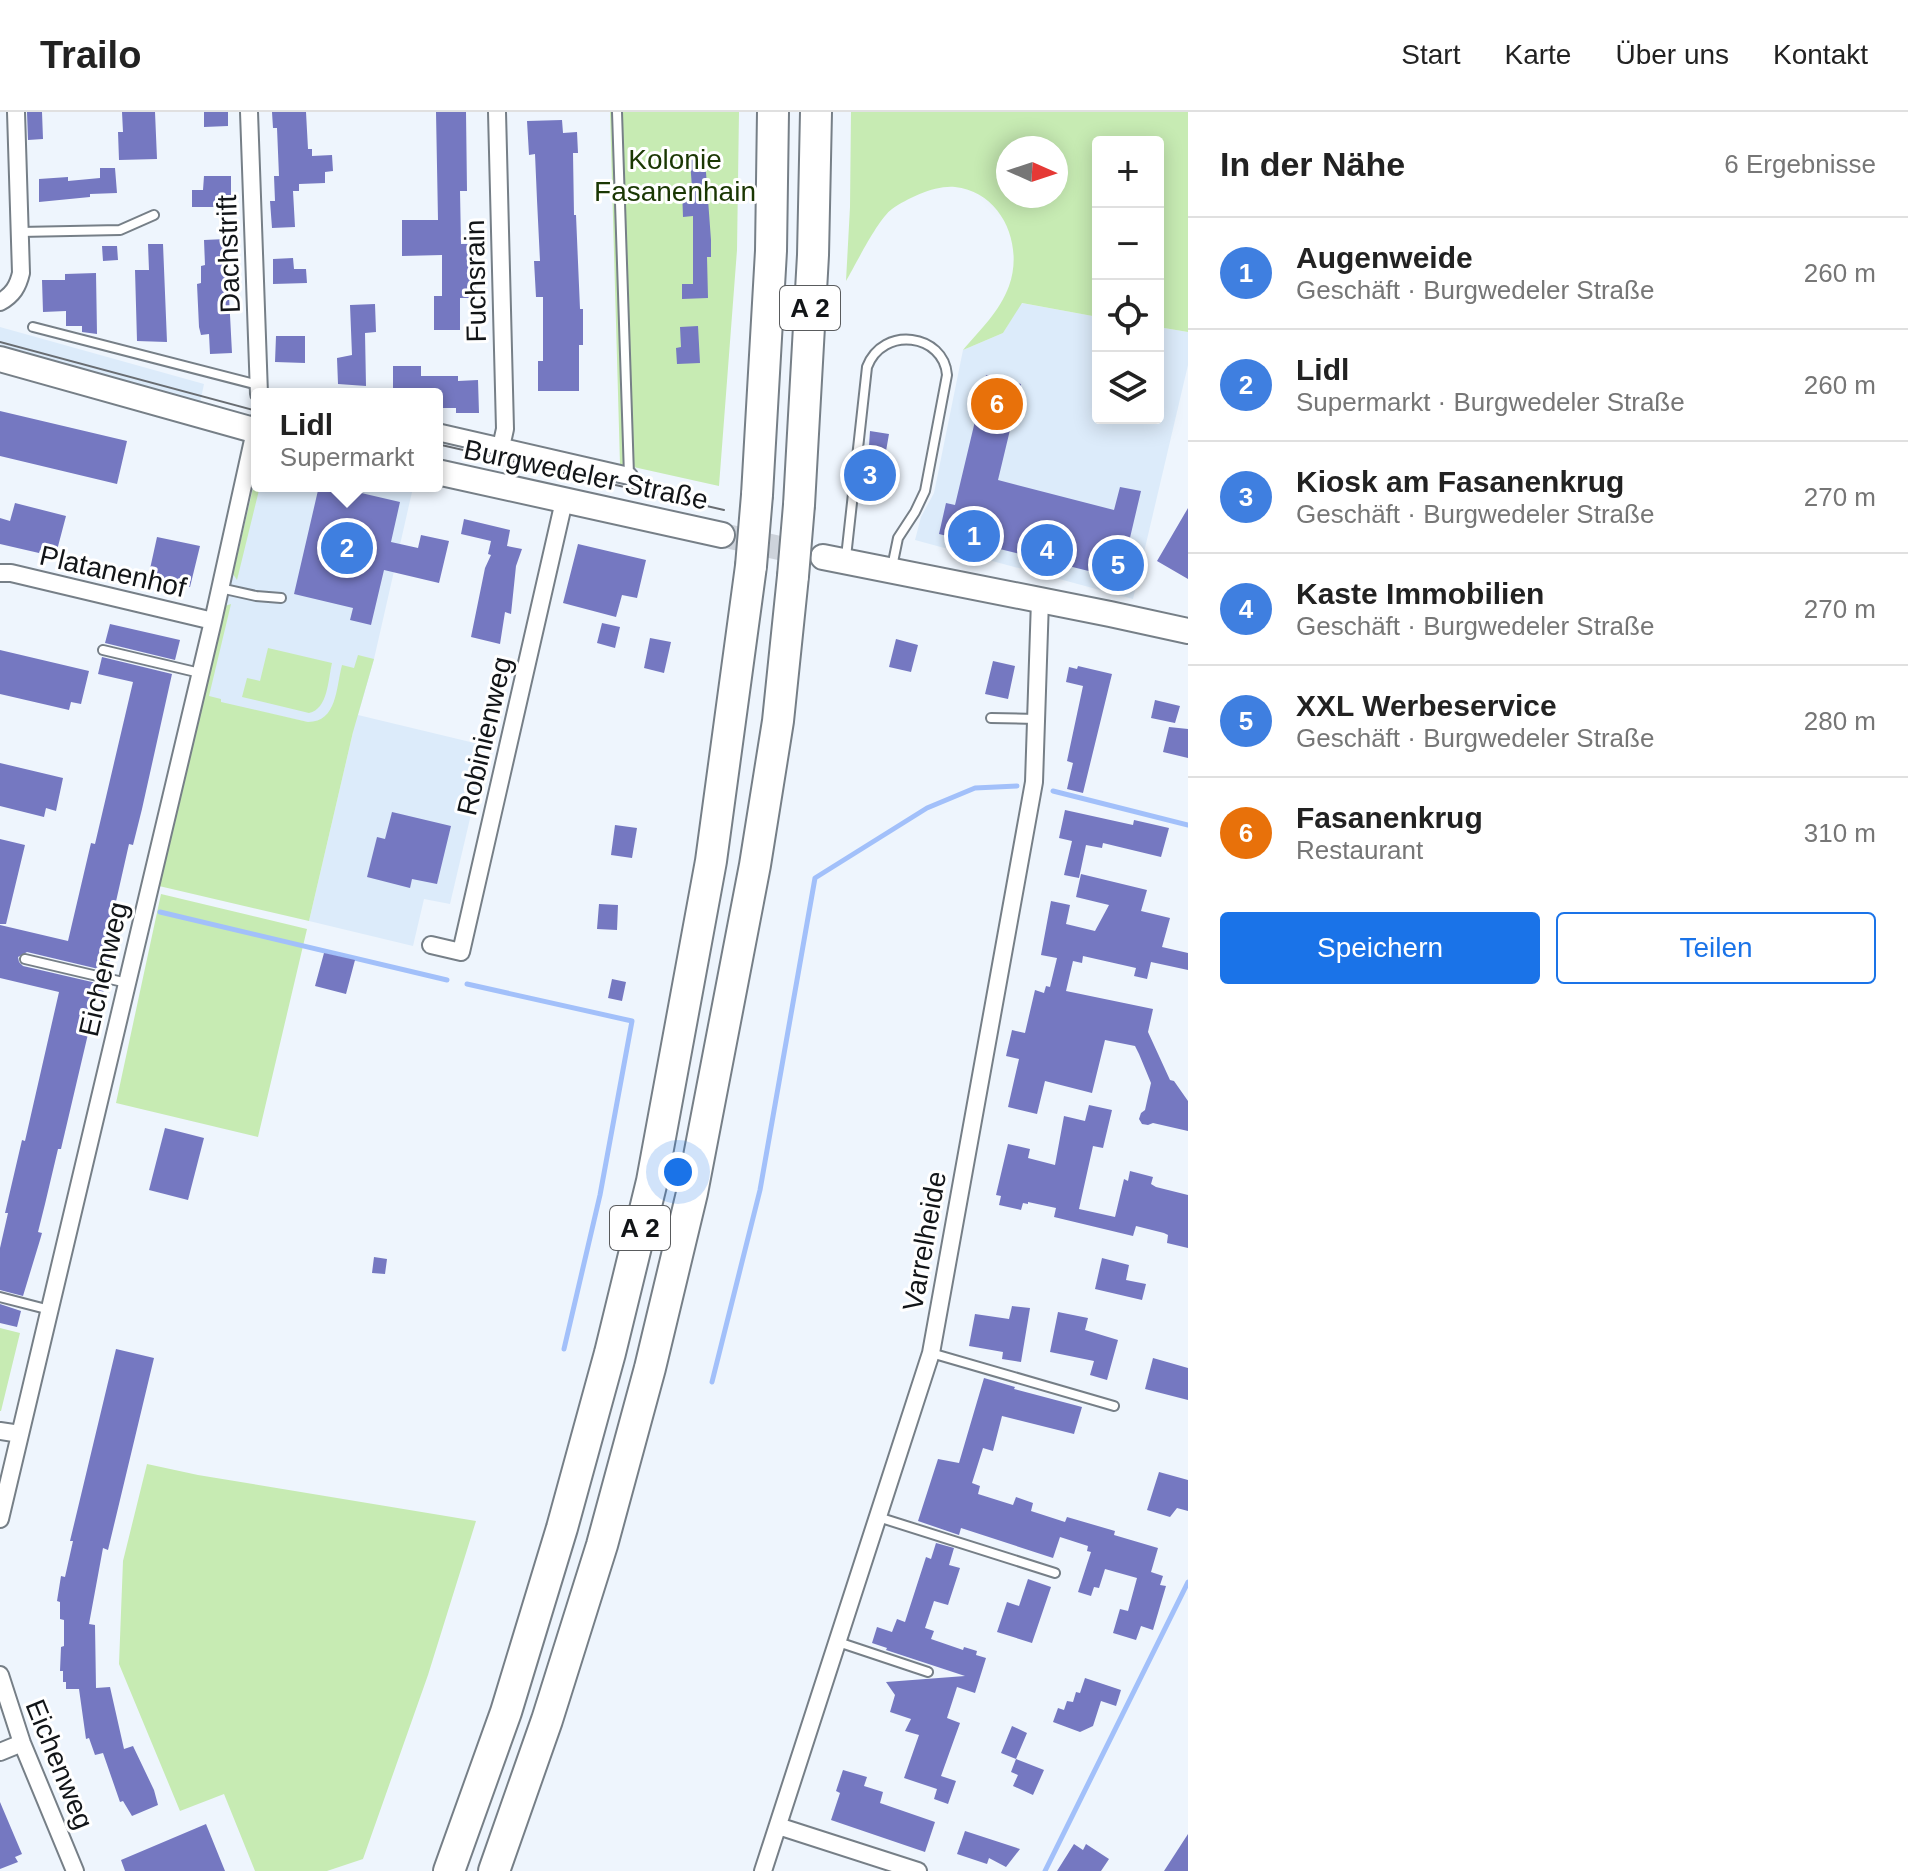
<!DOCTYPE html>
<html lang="de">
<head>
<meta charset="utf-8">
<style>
	body { margin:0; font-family:Arial,sans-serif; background:#f6f6f6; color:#222 }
	.controls { position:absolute; right:24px; top:24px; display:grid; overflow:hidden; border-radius:8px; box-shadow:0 4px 20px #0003 }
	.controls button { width:72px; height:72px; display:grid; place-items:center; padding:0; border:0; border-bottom:2px solid #e0e0e0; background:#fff; color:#222; font:40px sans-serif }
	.compass { position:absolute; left:996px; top:24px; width:72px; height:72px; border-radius:50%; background:#fff; box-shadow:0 4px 20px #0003; rotate:93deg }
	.you { position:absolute; left:678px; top:1060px; width:28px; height:28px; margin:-20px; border:6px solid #fff; border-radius:50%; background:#1a73e8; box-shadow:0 0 0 12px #1a73e833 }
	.badge { display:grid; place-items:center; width:52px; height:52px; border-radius:50%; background:#1a73e8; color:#fff; font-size:26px; font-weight:700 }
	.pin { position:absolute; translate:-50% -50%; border:4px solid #fff; box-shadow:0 2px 8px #0006 }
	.popup { position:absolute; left:251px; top:276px; width:192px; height:104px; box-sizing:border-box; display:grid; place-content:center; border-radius:8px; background:#fff; filter:drop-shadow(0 2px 6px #0005); font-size:26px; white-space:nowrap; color:#767676 }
	.popup b { font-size:30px; color:#222 }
	.popup::after { content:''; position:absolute; left:50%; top:100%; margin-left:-16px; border:16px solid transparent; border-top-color:#fff }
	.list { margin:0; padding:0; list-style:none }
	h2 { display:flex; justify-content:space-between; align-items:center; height:104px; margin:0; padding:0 32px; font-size:34px }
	h2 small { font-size:26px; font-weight:400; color:#767676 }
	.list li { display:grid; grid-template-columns:52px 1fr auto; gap:24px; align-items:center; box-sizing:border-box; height:112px; padding:0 32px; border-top:2px solid #e0e0e0 }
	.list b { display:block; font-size:30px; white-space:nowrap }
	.list p { margin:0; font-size:26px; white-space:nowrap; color:#767676 }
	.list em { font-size:26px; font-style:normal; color:#767676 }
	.actions { display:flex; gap:16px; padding:24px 32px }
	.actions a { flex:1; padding:18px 0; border:2px solid #1a73e8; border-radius:8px; text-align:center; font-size:28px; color:#1a73e8 }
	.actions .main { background:#1a73e8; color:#fff }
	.icon { flex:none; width:44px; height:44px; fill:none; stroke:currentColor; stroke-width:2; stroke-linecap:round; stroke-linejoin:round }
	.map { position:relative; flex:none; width:1188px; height:1759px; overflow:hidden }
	header { display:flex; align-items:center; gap:48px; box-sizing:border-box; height:112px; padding:0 40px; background:#fff; border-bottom:2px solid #e0e0e0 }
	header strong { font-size:38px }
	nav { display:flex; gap:44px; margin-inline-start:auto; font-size:28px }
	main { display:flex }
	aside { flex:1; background:#fff }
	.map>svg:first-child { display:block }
	.built { fill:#dcebfa }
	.green { fill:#c7ebb3; fill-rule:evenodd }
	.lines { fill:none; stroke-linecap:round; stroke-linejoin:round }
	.stream { stroke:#a2c0fa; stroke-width:5 }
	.building { fill:#7578c1 }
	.secondary-tunnel { stroke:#cdd3db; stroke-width:24; stroke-dasharray:24 12; stroke-linecap:butt }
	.lane-casing { stroke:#767f87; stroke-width:12 }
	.street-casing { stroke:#767f87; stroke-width:20 }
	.secondary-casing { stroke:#767f87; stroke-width:28 }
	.highway-casing { stroke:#767f87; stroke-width:34 }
	.lane { stroke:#fff; stroke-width:8 }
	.street { stroke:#fff; stroke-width:16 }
	.secondary { stroke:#fff; stroke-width:24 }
	.highway { stroke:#fff; stroke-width:30 }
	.tram { stroke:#696d72; stroke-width:2 }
	.highway-bridge-casing { stroke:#767f87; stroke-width:34; stroke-linecap:butt }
	.highway-bridge { stroke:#fff; stroke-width:30 }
	.labels { text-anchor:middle; stroke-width:6; stroke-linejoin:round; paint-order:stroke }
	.shield { fill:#fff; stroke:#595b5d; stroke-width:2 }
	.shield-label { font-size:26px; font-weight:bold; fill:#121518 }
	.park-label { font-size:28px; fill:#1a3703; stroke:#fff }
	.street-label { font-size:28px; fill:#121518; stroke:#fff }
</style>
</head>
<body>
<header>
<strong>Trailo</strong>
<nav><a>Start</a><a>Karte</a><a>Über uns</a><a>Kontakt</a></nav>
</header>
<main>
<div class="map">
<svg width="1188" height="1759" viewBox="0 0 1188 1759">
	<rect width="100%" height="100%" fill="#eef5fd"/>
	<path class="built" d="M1021,191L1098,205V306H1158V215L1188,220V253L1133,487L915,428L921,405L934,381L963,238L1003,221Z
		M0,215L204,272L200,291L0,236Z
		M257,359V374H389L412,380L374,547L358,603L487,634L450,792L424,787L413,834L309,809L353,620L203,587Z"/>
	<path class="green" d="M610,0H739L737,138L719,374L620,352Z
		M851,0H1188V220L1158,215V30H1098V205L1022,191L1003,221L963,238C980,218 1000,199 1009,174C1024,133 1002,80 955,75C935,73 908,86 892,97C878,107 856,152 846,169L850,95ZM1008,36H1056V84H1008Z
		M257,359V374H260L237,468L233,462Z
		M231,492L209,584L221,587V590L308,610C337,610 336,576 342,553L354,556L358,543L374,547L353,620L309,809L159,774L225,494Z
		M268,536L332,551C328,568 328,597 309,601L242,585L247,566L260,569Z
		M161,782L307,817L258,1025L116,991Z
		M0,1216L20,1221L1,1299H0Z
		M147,1352L198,1363L476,1409L428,1563L363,1747L327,1759H255L224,1682L180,1699L119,1552L123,1449Z"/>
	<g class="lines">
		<path class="stream" d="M1053,679L1188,713
			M160,800L447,868
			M467,872L632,909L600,1083L564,1237
			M712,1270L760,1078L815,766L927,696L975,676L1017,674
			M1045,1759L1188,1470"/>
	</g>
	<path class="building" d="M27,0H42L43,27L28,28Z
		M122,0H155L157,47L119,48L118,20H123Z
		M204,0H228V14L204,15Z
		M272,0H306L308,37H312V44L332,43L333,59L325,60V71L299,72V79H293L295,115L272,116L270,89H275L274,64H279L277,16H273Z
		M436,0H466L467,79H460L461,132H474L476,186H460V218H434V184H442V143L402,144V108H438Z
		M562,8L563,21L577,20L578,41H573L574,103H576L580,197H583V233H579V279H538V249H543V185H536L534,149H540L537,88L535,42L529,43L527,9Z
		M705,47L711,128V145H707L708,186L682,187V172H693V104L683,105L682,77L692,76L690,48Z
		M100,56H115L117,81L90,82V85L39,90V67L68,65V69L100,66Z
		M204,64H231V95H192V78H203Z
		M226,127L232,241L210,242L209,222L201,223L199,215L197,172L201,171V154L205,153L204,128Z
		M148,132H163L167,230L137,229L135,158H149Z
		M102,134H117L118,148L103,149Z
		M293,146L294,157H306L307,171L273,172V147Z
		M96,161L97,222L82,220V214H66V199L43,200L42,168H65V162Z
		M375,192L376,220L365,221L366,274L338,272L337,246L352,243L350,193Z
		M698,214L700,251L677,252L676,236L681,235L680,215Z
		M276,224H305V251L275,250Z
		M393,254H421V264H458V269L478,268L479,301H456V296H437V282H393Z
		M986,263L1021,272L998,368L1114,398L1120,375L1141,379L1129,430L1134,431L1125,468L939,422L946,391L955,393Z
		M0,299L127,329L117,372L0,344Z
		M870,319L889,322L879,379L862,377L863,363H867Z
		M319,374H331L400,390L391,430L418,436L421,423L449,429L439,471L384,458L371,513L350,508L353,496L294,482Z
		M15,391L66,404L56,442L40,438L39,441L0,432V406L10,409Z
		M1188,396V467L1157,449Z
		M464,407L510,418L507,434L522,437L516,454L511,502L505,500L500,532L471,525L485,456L491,443L488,442L491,429L461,422Z
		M157,425L200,434L190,475L148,466Z
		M578,432L646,448L637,486L622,483L616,505L563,491Z
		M602,511L620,515L615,536L597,531Z
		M110,512L180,528L175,548L105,531Z
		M650,526L671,530L664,561L644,556Z
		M896,527L918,533L911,560L889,555Z
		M0,538L89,559L81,592L71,590L69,598L0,582Z
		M102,545L172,562L142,697L133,733L129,732L105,838L112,840L107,859L27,840L18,845L19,850L23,854L105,873L101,890L96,888L61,1037H58L45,1092L38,1120L42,1121L40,1128L23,1184L0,1178V1136L8,1101H5L22,1028L25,1029L59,880L0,866V813L68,829L91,731L95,732L133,570L98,562Z
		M993,549L1015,554L1008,587L985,582Z
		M1078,554L1112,562L1083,681L1067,677L1073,651L1067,649L1083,574L1066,570L1069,555L1077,557Z
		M1155,588L1180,594L1175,611L1151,606Z
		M1169,615L1188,617V646L1163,640Z
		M0,651L63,666L56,699L46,696L44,705L0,694Z
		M1065,698L1133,713L1134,708L1169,716L1161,745L1103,731L1102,736L1086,733L1079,766L1064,763L1072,729L1059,726Z
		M392,700L451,714L437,772L412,767L410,776L367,765L377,725L385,727Z
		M615,713L637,716L632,746L611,743Z
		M0,727L25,733L6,812H0Z
		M1081,762L1147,778L1141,799L1170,806L1162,835L1188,841V858L1151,850L1147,867L1134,864L1136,856L1083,844L1082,851L1073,849L1066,879L1153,897L1148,920L1170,968L1174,969L1188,989V1019L1153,1011L1148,1013L1142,1012L1139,1007L1141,1001L1145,998L1151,971L1139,942L1135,934L1105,928L1092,981L1045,969L1037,1002L1008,995L1019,947L1006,944L1012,918L1025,921L1035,878L1044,881L1046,874L1050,875L1057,846L1041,843L1051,789L1070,793L1066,812L1095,819L1109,793L1076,785Z
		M599,792L618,793L617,818L597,817Z
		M324,841L355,848L346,882L315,874Z
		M612,867L626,870L622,889L608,886Z
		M1089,993L1112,998L1103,1036L1093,1034L1079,1097L1115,1105L1124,1067L1128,1069L1130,1059L1153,1065L1151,1072L1156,1075L1188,1083V1136L1167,1131L1168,1123L1164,1121L1136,1114L1133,1124L1054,1105L1056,1096L1028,1090V1092L1023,1091L1021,1098L999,1093L1001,1084L996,1083L1008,1032L1030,1037L1028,1046L1055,1053L1064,1004L1085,1009Z
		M165,1016L204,1026L188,1088L149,1078Z
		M374,1145L387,1147L385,1162L372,1161Z
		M1102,1146L1129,1153L1126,1168L1146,1172L1142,1188L1095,1177Z
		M0,1192L21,1199L17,1215L0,1211Z
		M1012,1194L1030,1196L1021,1250L1002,1247L1003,1240L969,1234L975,1202L1009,1207Z
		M1058,1200L1088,1206L1085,1218L1118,1228L1107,1268L1090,1263L1094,1249L1050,1240Z
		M116,1237L154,1246L108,1438L103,1436L89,1512L95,1513L96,1576L110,1575L124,1637L133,1634L154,1678L158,1693L132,1704L123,1689L120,1690L103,1641L95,1643L89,1626L86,1627L79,1577H66V1570H63V1559H60L61,1535L64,1534V1508L60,1507V1490L57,1489L61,1464L65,1465L73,1429H70Z
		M1153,1246L1188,1256V1288L1145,1277Z
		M984,1266L1015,1275L1014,1277L1082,1295L1074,1322L1002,1304L993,1339L983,1336L972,1371L980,1374L978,1382L1013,1393L1016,1385L1033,1391L1031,1399L1065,1410L1067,1405L1115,1419L1114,1423L1158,1436L1151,1460L1163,1464L1160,1473L1166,1474L1153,1518L1141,1514L1136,1528L1113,1521L1120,1497L1128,1499L1137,1466L1105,1457L1099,1476L1094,1475L1091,1484L1078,1480L1091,1440L1087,1439L1088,1434L1060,1425L1053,1446L961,1416L959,1423L918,1409L938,1347L959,1351Z
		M1159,1360L1188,1368V1399L1177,1396L1170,1405L1147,1398Z
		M936,1431L954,1436L949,1453L960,1456L948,1493L934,1489L925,1516L934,1519L931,1527L963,1538L964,1535L977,1539L976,1543L986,1546L975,1581L957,1575L947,1606L960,1611L941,1664L956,1669L948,1692L934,1687L937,1677L904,1666L919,1623L905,1619L911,1607L890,1600L895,1583L886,1570L965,1564L886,1538L887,1536L872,1531L877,1515L892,1520L897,1507L905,1510L926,1445L931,1447Z
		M1028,1467L1051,1475L1032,1531L997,1520L1007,1490L1019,1494Z
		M1085,1566L1121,1578L1116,1594L1101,1589L1093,1614L1080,1620L1053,1610L1058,1596L1064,1598L1067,1589L1073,1590L1076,1580L1080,1581Z
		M1012,1614L1027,1621L1016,1647L1044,1658L1033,1683L1013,1674L1018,1663L1011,1660L1016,1647L1001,1641Z
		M843,1658L867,1665L864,1674L883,1680L880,1691L935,1710L925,1740L831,1708L840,1681L836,1679Z
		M0,1690L22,1742L15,1745L18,1750L0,1757Z
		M206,1712L225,1759H125L121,1748Z
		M965,1719L1020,1737L1006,1755L989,1746L987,1752L957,1742Z
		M1188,1722V1759H1164Z
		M1074,1732L1083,1738L1086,1732L1109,1747L1101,1759H1057Z"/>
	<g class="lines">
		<path class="secondary-tunnel" d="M722,423L810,443"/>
		<defs>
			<path id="lane" d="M617,0L629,363
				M20,120L120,118L154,103
				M33,215L258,273
				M846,445L867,255C883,213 944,222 947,263L925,379L915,400L898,426L892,455
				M220,476L256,484L281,486
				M103,538L200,561
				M991,606L1036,607
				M25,847L127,871
				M0,1185L50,1198
				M931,1241L1114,1294
				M878,1405L1055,1461
				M838,1530L928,1560"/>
			<path id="street" d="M249,0L259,282
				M497,0L505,317L501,335
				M0,190C13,183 18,174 21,161L16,0
				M437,320L629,364
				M0,461H11L213,509
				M431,833L461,840L564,389
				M0,1319L20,1322
				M0,1407L213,509L257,310
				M0,1563L22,1631L75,1759
				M0,1640L22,1631
				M778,1714L918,1759
				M763,1759L931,1241L1034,670L1040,488"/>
			<path id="secondary" d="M0,247L257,319
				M437,360L722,423
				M823,445L1110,502L1188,519"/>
			<path id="highway" d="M757,383L771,139L773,0
				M799,393L813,143L816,0
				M449,1759L506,1600L562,1416L610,1241L652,1069L711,749L751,454
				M494,1759L547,1608L602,1433L650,1256L692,1081L755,753L778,609L793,464"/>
		</defs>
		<use href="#lane" class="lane-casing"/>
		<use href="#street" class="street-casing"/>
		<use href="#secondary" class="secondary-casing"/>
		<use href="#highway" class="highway-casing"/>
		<use href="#lane" class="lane"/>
		<use href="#street" class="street"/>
		<use href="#secondary" class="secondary"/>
		<use href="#highway" class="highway"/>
		<path class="tram" d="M0,230L257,299
			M437,332L724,398"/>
		<defs>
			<path id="highway-bridge" d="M751,454L757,383
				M793,464L799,393"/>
		</defs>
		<use href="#highway-bridge" class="highway-bridge-casing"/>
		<use href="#highway-bridge" class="highway-bridge"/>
	</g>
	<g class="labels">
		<g class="shield">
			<rect x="780" y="174" width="60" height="44" rx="6"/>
			<rect x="610" y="1094" width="60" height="44" rx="6"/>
		</g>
		<g class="shield-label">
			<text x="810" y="205">A 2</text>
			<text x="640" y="1125">A 2</text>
		</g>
		<g class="park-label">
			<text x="675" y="57">Kolonie<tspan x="675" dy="32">Fasanenhain</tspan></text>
		</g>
		<g class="street-label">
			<text transform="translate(228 142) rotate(-92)" y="10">Dachstrift</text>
			<text transform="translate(475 169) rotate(-91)" y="10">Fuchsrain</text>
			<text transform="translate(586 362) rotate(12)" y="10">Burgwedeler Straße</text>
			<text transform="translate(113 459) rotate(13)" y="10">Platanenhof</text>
			<text transform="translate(484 624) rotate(-77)" y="10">Robinienweg</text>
			<text transform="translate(103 857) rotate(-77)" y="10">Eichenweg</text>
			<text transform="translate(924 1129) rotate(-80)" y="10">Varrelheide</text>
			<text transform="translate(60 1652) rotate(68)" y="10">Eichenweg</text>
		</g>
	</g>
</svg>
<div class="controls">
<button>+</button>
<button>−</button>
<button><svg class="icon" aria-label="locate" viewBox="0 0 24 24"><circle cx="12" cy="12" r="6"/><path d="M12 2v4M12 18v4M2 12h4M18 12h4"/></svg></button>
<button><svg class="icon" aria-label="layers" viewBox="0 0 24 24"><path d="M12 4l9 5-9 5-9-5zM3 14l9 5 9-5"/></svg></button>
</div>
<svg class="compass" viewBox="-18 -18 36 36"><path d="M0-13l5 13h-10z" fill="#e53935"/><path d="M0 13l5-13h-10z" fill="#767676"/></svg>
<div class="you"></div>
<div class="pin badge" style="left:974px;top:424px;background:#3f7fe0">1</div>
<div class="pin badge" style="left:347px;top:436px;background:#3f7fe0">2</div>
<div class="popup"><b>Lidl</b>Supermarkt</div>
<div class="pin badge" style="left:870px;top:363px;background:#3f7fe0">3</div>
<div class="pin badge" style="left:1047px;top:438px;background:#3f7fe0">4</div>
<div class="pin badge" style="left:1118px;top:453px;background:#3f7fe0">5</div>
<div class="pin badge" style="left:997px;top:292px;background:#e8710a">6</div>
</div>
<aside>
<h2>In der Nähe<small>6 Ergebnisse</small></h2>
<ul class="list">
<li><span class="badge" style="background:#3f7fe0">1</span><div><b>Augenweide</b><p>Geschäft · Burgwedeler Straße</p></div><em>260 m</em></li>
<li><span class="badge" style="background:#3f7fe0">2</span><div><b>Lidl</b><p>Supermarkt · Burgwedeler Straße</p></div><em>260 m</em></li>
<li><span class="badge" style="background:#3f7fe0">3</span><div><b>Kiosk am Fasanenkrug</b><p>Geschäft · Burgwedeler Straße</p></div><em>270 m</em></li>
<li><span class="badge" style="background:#3f7fe0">4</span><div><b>Kaste Immobilien</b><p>Geschäft · Burgwedeler Straße</p></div><em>270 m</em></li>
<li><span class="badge" style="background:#3f7fe0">5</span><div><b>XXL Werbeservice</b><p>Geschäft · Burgwedeler Straße</p></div><em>280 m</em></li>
<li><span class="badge" style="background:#e8710a">6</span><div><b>Fasanenkrug</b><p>Restaurant</p></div><em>310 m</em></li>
</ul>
<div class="actions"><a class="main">Speichern</a><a>Teilen</a></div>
</aside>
</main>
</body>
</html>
